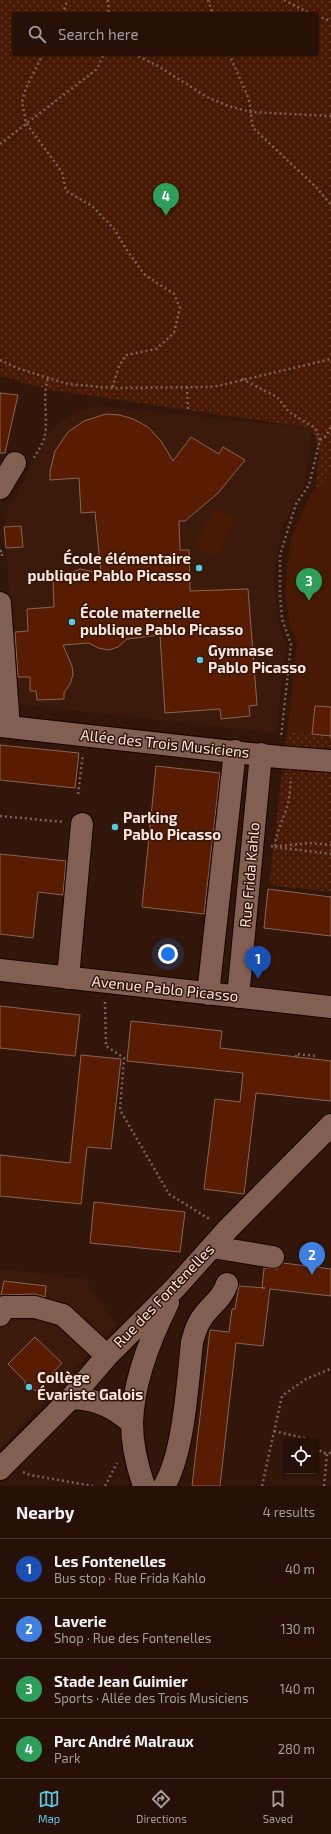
<!DOCTYPE html>
<html lang="en">
<head>
<meta charset="utf-8">
<style>
	body { margin:0; font-family:"Exo 2",sans-serif; background:#2e1912; color:#f1f3f6 }
	.controls { position:absolute; right:12px; bottom:12px; display:grid; overflow:hidden; border-radius:4px; box-shadow:0 1px 3px #0004 }
	.controls button { width:36px; height:36px; display:grid; place-items:center; padding:0; border:0; border-bottom:1px solid #423029; background:#261008; color:#f1f3f6; font:20px sans-serif }
	.you { position:absolute; left:168px; top:954px; width:14px; height:14px; margin:-10px; border:3px solid #fff; border-radius:50%; background:#1a73e8; box-shadow:0 0 0 6px #1a73e833 }
	.badge { display:grid; place-items:center; width:26px; height:26px; border-radius:50%; background:#59c8e5; color:#fff; font-size:13px; font-weight:700 }
	.pin { position:absolute; translate:-50% -33px; filter:drop-shadow(0 1px 2px #0008) }
	.pin::after { content:''; position:absolute; top:21px; width:14px; height:12px; background:inherit; clip-path:polygon(0 0,100% 0,50% 100%) }
	.list { margin:0; padding:0; list-style:none }
	h2 { display:flex; justify-content:space-between; align-items:center; height:52px; margin:0; padding:0 16px; font-size:17px }
	h2 small { font-size:13px; font-weight:400; color:#a49d9c }
	.list li { display:grid; grid-template-columns:26px 1fr auto; gap:12px; align-items:center; box-sizing:border-box; height:60px; padding:0 16px; border-top:1px solid #423029 }
	.list b { display:block; font-size:15px; white-space:nowrap }
	.list p { margin:0; font-size:13px; white-space:nowrap; color:#a49d9c }
	.list em { font-size:13px; font-style:normal; color:#a49d9c }
	.icon { flex:none; width:22px; height:22px; fill:none; stroke:currentColor; stroke-width:2; stroke-linecap:round; stroke-linejoin:round }
	.map { position:relative; flex:none; width:331px; height:1486px; overflow:hidden }
	.search { position:absolute; background:#261008; box-shadow:0 1px 3px #0004; left:12px; right:12px; top:12px; height:44px; display:flex; align-items:center; gap:10px; box-sizing:border-box; padding:0 14px; border-radius:4px; color:#a49d9c; font-size:15px }
	.sheet { height:292px; background:#261008 }
	nav { display:flex; justify-content:space-around; align-items:center; box-sizing:border-box; height:56px; border-top:1px solid #423029; background:#261008; font-size:11px; color:#a49d9c }
	nav a { display:grid; justify-items:center; gap:2px }
	nav .on { color:#59c8e5 }
	.map>svg:first-child { display:block }
	.built { fill:#3c1a0b }
	.park { fill:url(#park-dots); fill-rule:evenodd }
	.pitch { fill:#481a05 }
	.building { fill:#591c00; stroke:#876557 }
	.lines { fill:none; stroke-linecap:round; stroke-linejoin:round }
	.minor-casing { stroke:#180200; stroke-width:24 }
	.path { stroke:#7b6258; stroke-width:2.5; stroke-dasharray:2 3; stroke-linecap:butt }
	.minor { stroke:#815f52; stroke-width:22 }
	.poi-dot { fill:#59c8e5; stroke:#32160a; stroke-width:1.5 }
	.labels { text-anchor:middle; stroke-width:3; stroke-linejoin:round; paint-order:stroke }
	.poi-label { font-size:15px; font-weight:bold; fill:#f9e5dd; stroke:#32160a; text-anchor:start }
	.street-label { font-size:15px; fill:#f9e5dd; stroke:#32160a }
</style>
</head>
<body>
<div class="map">
<svg width="331" height="1486" viewBox="0 0 331 1486">
	<defs>
		<pattern id="park-dots" width="8" height="8" patternUnits="userSpaceOnUse"><rect width="8" height="8" fill="#481a05"/><path d="M2 2h.1M6 6h.1" fill="none" stroke="#633b29" stroke-width="1.8" stroke-linecap="round"/></pattern>
	</defs>
	<rect width="100%" height="100%" fill="#32160a"/>
	<path class="built" d="M94,407H105L312,428L305,485L295,500L283,526L277,553L274,574L275,598L277,618L286,645L276,733L16,704L4,513L17,495L45,439L52,430L64,419L77,412Z
		M0,1269L84,1278L116,1325L0,1449Z"/>
	<path class="park" d="M0,0H331V473L316,489L319,451L312,428L44,389L6,377H0ZM14,14H317V54H14Z
		M287,732L331,736V892L269,885Z"/>
	<path class="pitch" d="M331,473V736L287,732L297,645L290,626L285,593L289,550L293,533L310,496Z
		M214,508L235,518L217,557L195,546Z"/>
	<path class="building" d="M0,393L18,395L5,453H0Z
		M106,414L120,415L133,419L148,427L161,441L173,461L191,437L219,454L223,447L245,460L218,493L185,521H179L180,550H189L190,591L248,589L257,705L249,706L250,716L221,719L220,709L165,713L160,635L127,639L118,647L109,650L98,648L89,643L63,645L72,666L73,675L70,684L64,693V699L37,700L36,691H30V677H18L15,632L28,631L27,609L54,607L53,580L80,569L101,573L95,512L81,513L79,478L50,480V471L55,451L68,432L84,421Z
		M21,526L23,547L6,548L4,527Z
		M315,706L331,707V736L312,734Z
		M0,745L79,753L75,788L0,780Z
		M156,766L220,773L204,914L142,907Z
		M0,854L66,861L63,895L38,892L33,938L0,934Z
		M268,889L331,897V936L264,928Z
		M0,1006L80,1015L75,1056L0,1048Z
		M131,1021L222,1031L220,1048L331,1061V1101L256,1093L244,1194L204,1189L215,1099L240,1102L243,1073L127,1061Z
		M81,1055L121,1059L111,1149L87,1147L81,1204L0,1196V1155L70,1163Z
		M94,1202L185,1212L180,1252L90,1243Z
		M283,1263L331,1269V1296L270,1289L263,1346L236,1343L220,1486H192L210,1330L229,1332L232,1309H235L239,1286L265,1288H262L264,1268L277,1269Z
		M4,1281L46,1286L45,1297L35,1294L1,1295Z
		M35,1337L62,1363L36,1391L32,1388H25V1381L8,1364Z"/>
	<g class="lines">
		<defs>
			<path id="minor" d="M0,488L15,463
				M0,603L9,727
				M0,726L279,757L331,761
				M0,970L331,1007
				M68,978L82,824
				M208,994L235,751
				M238,997L261,754
				M212,1247L273,1257
				M0,1315L4,1307H35L63,1315L107,1356
				M71,1398C97,1399 113,1407 132,1423
				M0,1469L71,1398L107,1356L176,1287L227,1230L331,1125
				M144,1486C137,1466 132,1444 132,1423C133,1382 150,1339 168,1303
				M164,1486C184,1454 188,1379 192,1342C195,1332 197,1323 204,1315C213,1303 222,1299 227,1284"/>
		</defs>
		<use href="#minor" class="minor-casing"/>
		<path class="path" d="M108,0L109,14
			M208,0L213,14
			M284,0L311,14
			M62,14L68,0
			M317,16L331,21
			M43,54L26,88L22,102L26,123L62,172L66,191L92,206L115,230L126,249L145,275L174,294L180,308L174,333L156,349L126,355L119,366L112,388
			M134,54L158,66L207,97L228,106L251,112L331,116
			M229,54L249,99L253,128L316,187L331,205
			M0,144L97,69L104,54
			M0,360L17,368L68,384L112,388L213,387L331,359
			M242,379L277,397L289,412L315,428L320,440L309,485L296,504L280,555V595L282,619L291,644L281,738
			M187,387L188,410
			M320,440L326,436L331,426
			M34,458C37,451 44,443 45,435C48,416 42,397 48,378
			M0,551H2V557H0
			M78,794L83,754
			M0,816L64,822
			M271,846L275,847C276,832 283,820 287,807C290,797 290,788 291,778
			M280,846L310,843L331,845
			M275,847L331,854
			M105,1002L106,1046L124,1058L120,1110L169,1194L211,1220
			M296,1057V1054L318,1056
			M274,1431L304,1438L308,1441
			M316,1447L323,1453H331
			M23,1472L30,1475L93,1486
			M105,1486L117,1463
			M262,1486L282,1396L306,1379L328,1370L331,1367
			M324,1486L327,1453"/>
		<use href="#minor" class="minor"/>
	</g>
	<g class="poi-dot">
		<circle cx="199" cy="568" r="4"/>
		<circle cx="72" cy="622" r="4"/>
		<circle cx="200" cy="660" r="4"/>
		<circle cx="115" cy="827" r="4"/>
		<circle cx="29" cy="1387" r="4"/>
	</g>
	<g class="labels">
		<g class="poi-label">
			<text x="191" y="564" text-anchor="end">École élémentaire<tspan x="191" dy="17">publique Pablo Picasso</tspan></text>
			<text x="80" y="618">École maternelle<tspan x="80" dy="17">publique Pablo Picasso</tspan></text>
			<text x="208" y="656">Gymnase<tspan x="208" dy="17">Pablo Picasso</tspan></text>
			<text x="123" y="823">Parking<tspan x="123" dy="17">Pablo Picasso</tspan></text>
			<text x="37" y="1383">Collège<tspan x="37" dy="17">Évariste Galois</tspan></text>
		</g>
		<g class="street-label">
			<text transform="translate(165 744) rotate(6)" y="5">Allée des Trois Musiciens</text>
			<text transform="translate(250 875) rotate(-85)" y="5">Rue Frida Kahlo</text>
			<text transform="translate(165 989) rotate(6)" y="5">Avenue Pablo Picasso</text>
			<text transform="translate(164 1296) rotate(-46)" y="5">Rue des Fontenelles</text>
		</g>
	</g>
</svg>
<div class="controls">
<button><svg class="icon" aria-label="locate" viewBox="0 0 24 24"><circle cx="12" cy="12" r="6"/><path d="M12 2v4M12 18v4M2 12h4M18 12h4"/></svg></button>
</div>
<div class="you"></div>
<div class="pin badge" style="left:258px;top:979px;background:#1a4fb4">1</div>
<div class="pin badge" style="left:312px;top:1275px;background:#3f7fe0">2</div>
<div class="pin badge" style="left:309px;top:601px;background:#2e9e5b">3</div>
<div class="pin badge" style="left:166px;top:216px;background:#2e9e5b">4</div>
<div class="search"><svg class="icon" aria-label="search" viewBox="0 0 24 24"><circle cx="10" cy="10" r="6"/><path d="M15 15l6 6"/></svg>Search here</div>
</div>
<section class="sheet">
<h2>Nearby<small>4 results</small></h2>
<ul class="list">
<li><span class="badge" style="background:#1a4fb4">1</span><div><b>Les Fontenelles</b><p>Bus stop · Rue Frida Kahlo</p></div><em>40 m</em></li>
<li><span class="badge" style="background:#3f7fe0">2</span><div><b>Laverie</b><p>Shop · Rue des Fontenelles</p></div><em>130 m</em></li>
<li><span class="badge" style="background:#2e9e5b">3</span><div><b>Stade Jean Guimier</b><p>Sports · Allée des Trois Musiciens</p></div><em>140 m</em></li>
<li><span class="badge" style="background:#2e9e5b">4</span><div><b>Parc André Malraux</b><p>Park</p></div><em>280 m</em></li>
</ul>
</section>
<nav>
<a class="on"><svg class="icon" aria-label="map" viewBox="0 0 24 24"><path d="M3 6l6-2 6 2 6-2v14l-6 2-6-2-6 2zM9 4v14M15 6v14"/></svg>Map</a>
<a><svg class="icon" aria-label="directions" viewBox="0 0 24 24"><path d="M12 3l9 9-9 9-9-9zM9 14v-3h6M13 9l2 2-2 2"/></svg>Directions</a>
<a><svg class="icon" aria-label="saved" viewBox="0 0 24 24"><path d="M7 4h10v16l-5-4-5 4z"/></svg>Saved</a>
</nav>
</body>
</html>
